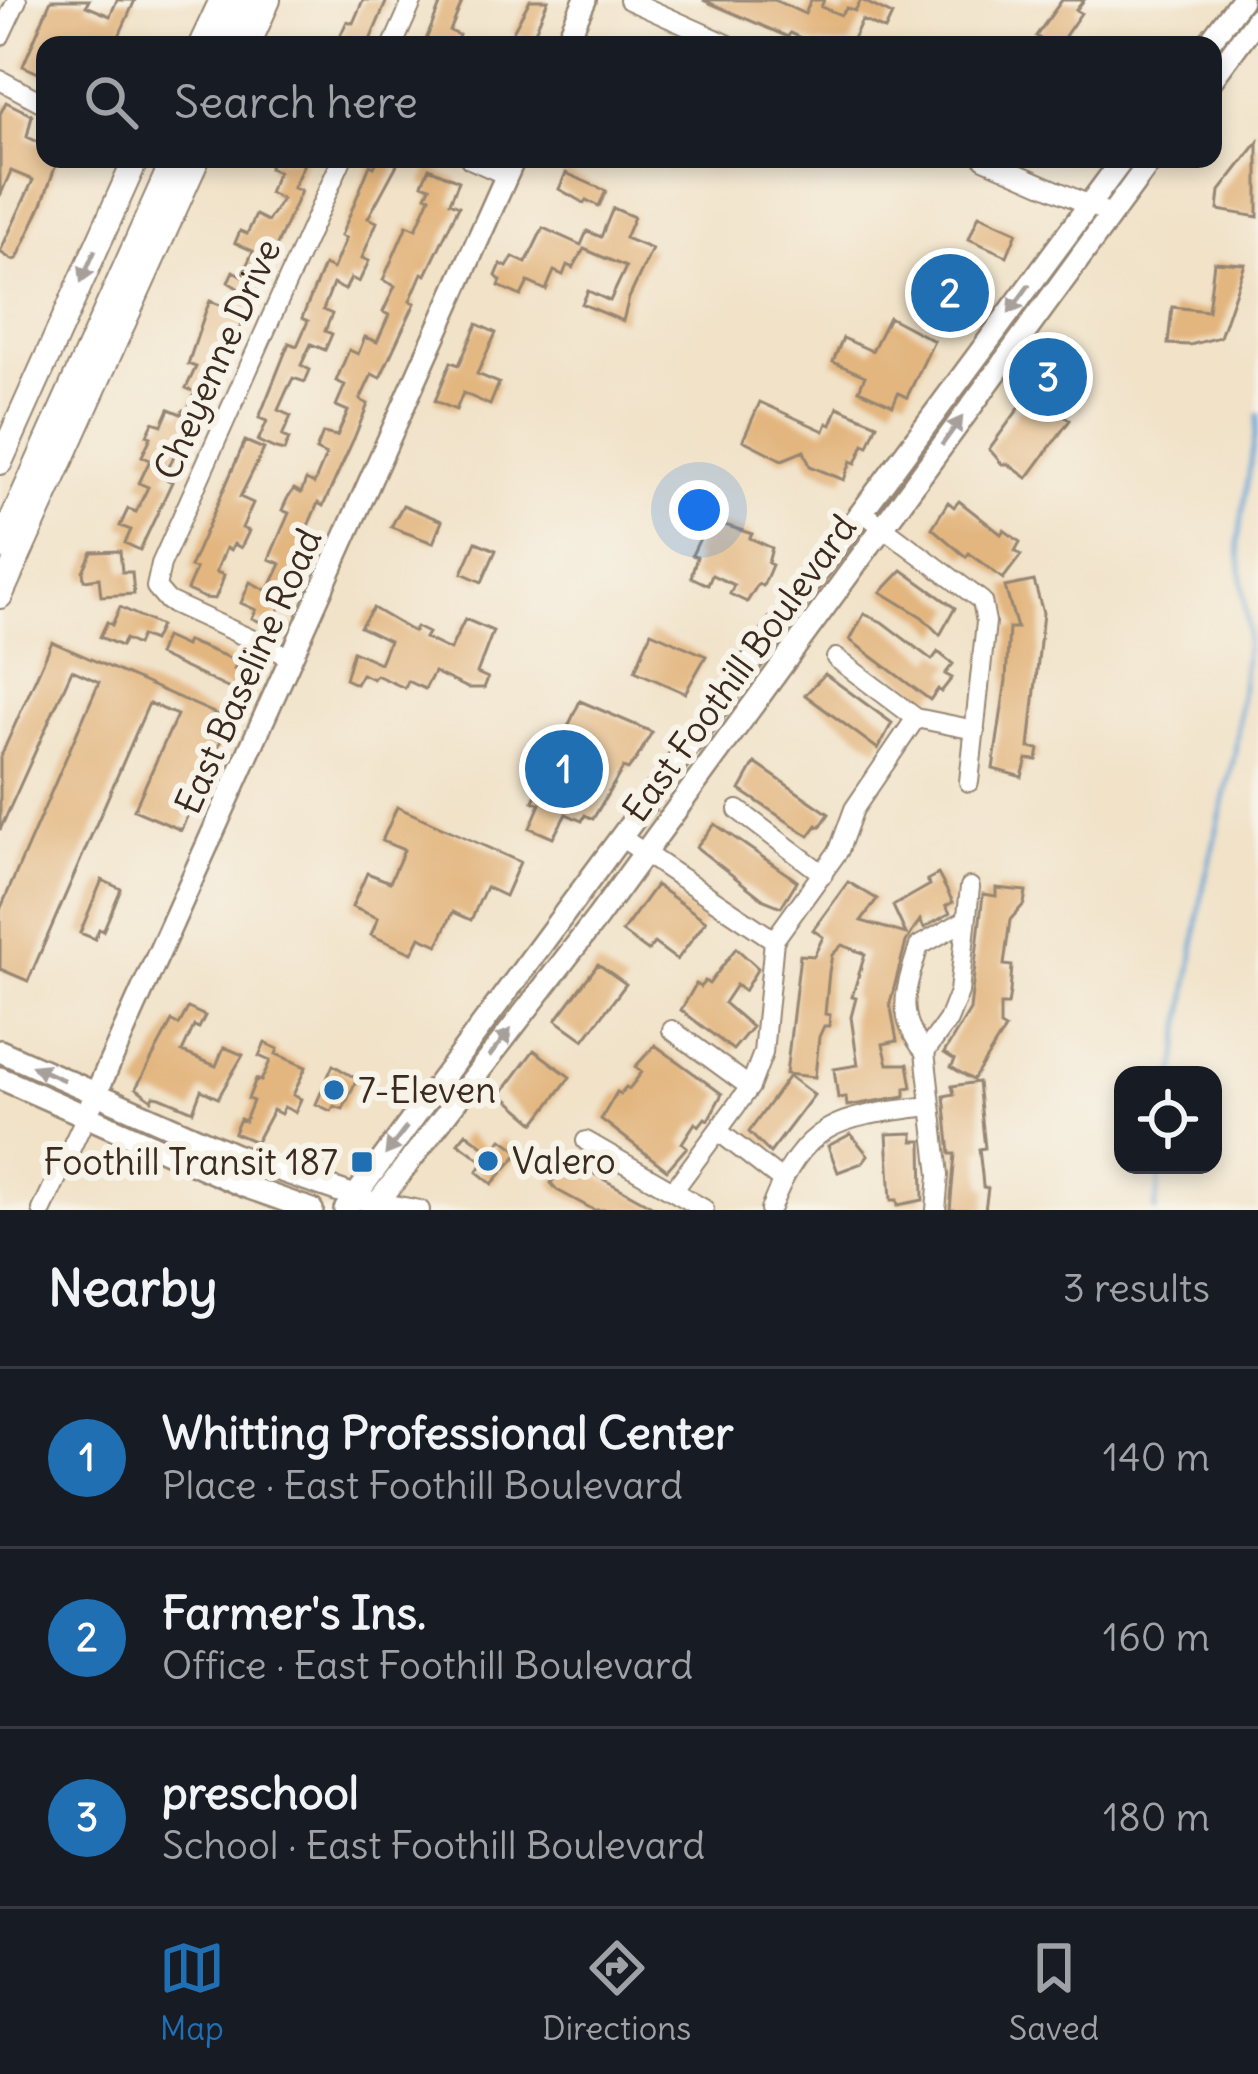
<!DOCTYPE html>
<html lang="en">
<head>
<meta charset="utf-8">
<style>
	body { margin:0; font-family:Delius,sans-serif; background:#242831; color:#f1f3f6 }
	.controls { position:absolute; right:36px; bottom:36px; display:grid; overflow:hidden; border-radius:24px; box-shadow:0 6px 18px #0003 }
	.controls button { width:108px; height:108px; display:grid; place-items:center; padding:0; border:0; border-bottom:3px solid #363941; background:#171b24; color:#f1f3f6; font:60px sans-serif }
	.you { position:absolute; left:699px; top:510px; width:42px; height:42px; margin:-30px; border:9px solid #fff; border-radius:50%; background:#1a73e8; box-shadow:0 0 0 18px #1a73e833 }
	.badge { display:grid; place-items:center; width:78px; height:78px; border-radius:50%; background:#1f6fb2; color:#fff; font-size:39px; font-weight:700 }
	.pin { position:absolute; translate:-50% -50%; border:6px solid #fff; box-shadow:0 3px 12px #0006 }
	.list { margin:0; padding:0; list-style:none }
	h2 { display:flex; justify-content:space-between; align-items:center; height:156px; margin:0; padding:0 48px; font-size:51px }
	h2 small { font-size:39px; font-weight:400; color:#9ea1a6 }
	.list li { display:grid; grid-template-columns:78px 1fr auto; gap:36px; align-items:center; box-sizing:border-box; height:180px; padding:0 48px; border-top:3px solid #363941 }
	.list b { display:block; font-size:45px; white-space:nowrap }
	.list p { margin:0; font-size:39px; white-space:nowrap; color:#9ea1a6 }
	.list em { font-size:39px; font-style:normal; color:#9ea1a6 }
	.icon { flex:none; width:66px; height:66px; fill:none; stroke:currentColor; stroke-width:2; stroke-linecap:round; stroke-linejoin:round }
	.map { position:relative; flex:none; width:1258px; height:1210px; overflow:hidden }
	.search { position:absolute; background:#171b24; box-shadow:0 6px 18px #0003; left:36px; right:36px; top:36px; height:132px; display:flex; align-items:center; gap:30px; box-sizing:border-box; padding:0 42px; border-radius:24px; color:#9ea1a6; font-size:45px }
	.sheet { height:696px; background:#171b24 }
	nav { display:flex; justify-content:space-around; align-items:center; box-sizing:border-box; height:168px; border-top:3px solid #363941; background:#171b24; font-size:33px; color:#9ea1a6 }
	nav a { display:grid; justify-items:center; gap:6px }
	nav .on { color:#1f6fb2 }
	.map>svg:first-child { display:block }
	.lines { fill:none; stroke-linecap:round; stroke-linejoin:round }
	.stream { stroke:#5da1d2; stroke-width:4.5 }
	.building { fill:#e3b67f }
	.minor-casing { stroke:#968673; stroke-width:22 }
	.major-casing { stroke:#968673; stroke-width:26 }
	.highway-casing { stroke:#968673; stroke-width:28 }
	.minor { stroke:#fff; stroke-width:18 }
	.major { stroke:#fff; stroke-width:21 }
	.highway { stroke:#fff; stroke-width:24 }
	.oneway { fill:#a79f9a }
	.poi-dot { fill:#1f6fb2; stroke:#f7f3e8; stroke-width:4.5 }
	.labels { text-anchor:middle; stroke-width:12; stroke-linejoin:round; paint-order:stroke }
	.street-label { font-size:36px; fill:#3b2a1e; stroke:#f7f3e8 }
	.poi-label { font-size:36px; fill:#3b2a1e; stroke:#f7f3e8; text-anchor:start }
</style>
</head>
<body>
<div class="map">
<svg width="1258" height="1210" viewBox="0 0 1258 1210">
	<rect width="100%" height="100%" fill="#f7f3e8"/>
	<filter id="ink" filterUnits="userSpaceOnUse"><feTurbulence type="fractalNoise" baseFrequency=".00833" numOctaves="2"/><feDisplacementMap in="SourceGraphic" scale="24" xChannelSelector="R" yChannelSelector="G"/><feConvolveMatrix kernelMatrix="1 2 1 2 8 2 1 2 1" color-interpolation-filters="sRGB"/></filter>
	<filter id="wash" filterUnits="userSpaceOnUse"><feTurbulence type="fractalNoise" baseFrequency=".004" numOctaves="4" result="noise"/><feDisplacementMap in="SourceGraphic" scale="48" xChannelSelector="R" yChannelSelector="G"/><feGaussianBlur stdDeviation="2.7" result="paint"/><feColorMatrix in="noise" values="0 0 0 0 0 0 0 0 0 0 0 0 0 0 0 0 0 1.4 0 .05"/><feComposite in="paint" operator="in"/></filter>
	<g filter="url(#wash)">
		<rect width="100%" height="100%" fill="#f1e2c8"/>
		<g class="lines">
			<path class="stream" d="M1175,1075L1203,889L1235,753L1248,629L1238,542L1258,415
				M1155,1210L1162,1165"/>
		</g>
		<g id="blocks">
			<path class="building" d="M51,0H89L86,6L110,16L117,0H135L115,45H45V76L23,66Z
				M363,0H387L368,45H336L347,21L353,23Z
				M442,0H463L450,31L459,35L455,45H424Z
				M530,0H548L531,41L512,33Z
				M703,0H774L805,14L811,0H824L821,7L841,15L847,8L855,11L861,0L892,15L885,30L862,20L850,45H816L790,33L788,37Z
				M1062,0H1084L1076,10L1081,13L1065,36L1076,45H1048L1036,36Z
				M6,102L32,115L27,137L45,145V159H58L42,204L17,259L12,260L0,252L33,180L11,171L0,196V114Z
				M1258,142V217L1218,210L1220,191Z
				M273,159H306L293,188L301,191L227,357L223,355L210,382L216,385L207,404L183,451L177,449L164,478L172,482L140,550L125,543L131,530L120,526L128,509L136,512L148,487L139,483L150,460L142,456L151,437L147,435L153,422L162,425L169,409L181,414L183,410L187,411L195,392L186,388L196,367L188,364L205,313L210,301L230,309L239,289L228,282L233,271L242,276L253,251L235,243L240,231L247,234L256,215L268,221L282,199L269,193L278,172L269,168Z
				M378,159H400L368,218L377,222L362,258L369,261L359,282L351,278L345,290L333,284L323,310L332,314L325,331L332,334L325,350L311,344L301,365L310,370L305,382L293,378L287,390L278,410L291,416L282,436L289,439L284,451L276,449L258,441L267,421L259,418L289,343L297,346L308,321L302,318L324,265L333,269L346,238L341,236L370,165L374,167Z
				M429,168L459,181L450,202L459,206L426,275L422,273L410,301L415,303L380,378L372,374L360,400L368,404L355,436L323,506L318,503L305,533L312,536L271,627L252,618L256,610L241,603L250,582L268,591L281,564L269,559L289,513L282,510L288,497L294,489L301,493L306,480L314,484L326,455L316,450L323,433L337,436L348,411L336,406L345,385L336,381L349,350L358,354L365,337L377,342L389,315L383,312L395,286L383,280L407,225L416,229L430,197L426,195L430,187L422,184Z
				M566,173L606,191L599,206L586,200L584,203L559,189Z
				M613,208L634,217L625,238L652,249L629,298L623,321L582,304L588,291L610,301L626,267L584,249L573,268L567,265L563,275L554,271L546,290L528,282L521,296L499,286L501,281L496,276L501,264L507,267L513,257L526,263L543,228L581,245L587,231L601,237Z
				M979,215L1017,232L1007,256L969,239Z
				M1214,262L1245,264L1220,337L1190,345L1168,344L1172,307L1208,311Z
				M937,270L976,287L962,317L924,299Z
				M889,317L934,341L907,397L898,393L893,405L859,390L865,376L833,362L843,338L872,351Z
				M477,324L496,333L477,374L499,383L490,405L463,393L456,410L435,401L451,362L459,365Z
				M1031,392L1070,420L1027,478L1008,464H1002L989,449Z
				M760,402L824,431L827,423L831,425L838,407L877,424L868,446L864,444L856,463L851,461L844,480L810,466L804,451L782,460L743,440Z
				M245,441L264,449L240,497L253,503L242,528L249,531L241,548L234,544L231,550L226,548L216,572L224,575L221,585L215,599L205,598L187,590L196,569L190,567Z
				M959,501L1001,534L1004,530L1020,542L1015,551L1021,555L1003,579L969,553L966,557L932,528L948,502L954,507Z
				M403,505L442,521L433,543L391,527Z
				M716,522L752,534L750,538L772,548L768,563L772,565L763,586L758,584L747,602L730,594L734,585L712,575L708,585L691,577L697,557L692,555L702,534L706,536Z
				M476,542L496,550L482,582L462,573Z
				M120,551L122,572H132L134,594L101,596L99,578L84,580L83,571L92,552Z
				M902,570L955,608L940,635L922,617L881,592Z
				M1034,581L1043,613L1029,748L1039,749L1037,760L1027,759L1022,777L993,769L1006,680L1009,628H1017L1005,587Z
				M120,607L160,626L153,641L141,636L137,645L125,639L121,646L100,637L107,622L112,625Z
				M373,608L414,632L416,627L428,633L425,638L450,650L465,619L493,631L477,673L488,678L484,688H468L434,672L425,689L408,681L405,688L376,675L373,679L362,674L356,684L345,679L353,651L380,663L389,641L360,627Z
				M864,614L882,622L932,660L938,652L953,664L945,674L952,678L941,692L938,689L930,700L850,640Z
				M651,632L706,656L685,693L635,671Z
				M165,637L185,646L187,641L238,661L234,669L255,679L247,698L244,701L234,697L236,692L158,655Z
				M52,642L230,720L181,830L134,810L177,715L149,703L28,981L0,969V910L99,682L72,670L0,830V758Z
				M825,674L892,723L878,749L805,695Z
				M580,701L652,732L637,758L628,770L623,768L593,819L585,815L582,821L566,814L553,838L530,828L540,804L533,801Z
				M755,763L829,814L820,827L817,825L809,836L740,790Z
				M397,807L520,862L505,896L486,887L471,920L453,912L438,945L420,937L412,953L371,935L378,918L352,907L367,873L390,882L404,850L382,841Z
				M715,824L797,881L781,907L764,900L696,847Z
				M938,874L953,902L946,906L950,913L924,928L920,920L906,942L890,1003L897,1041L883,1044L888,1064H908L912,1087L905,1088V1096L847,1106L846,1097L838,1098L834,1069L858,1065L851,1017L856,998L852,997L865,954L842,945L832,955L829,972L825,1014L830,1015L829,1026H824L819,1037L815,1077L786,1074L800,955L814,956L823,937L813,930L848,882L877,899L861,921L906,934L893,906L930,885L927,880Z
				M102,880L121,889L103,931L99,929L95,939L80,933Z
				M656,885L706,921L677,960L654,943L648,951L622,932Z
				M996,888L1026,891L1024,904L1010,920L1004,965L1012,966L1010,992L1008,1005H1000V1026L1005,1029L973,1080L951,1067L955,1060L944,1053L970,1010L983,894L996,896Z
				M736,948L758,968L744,991L736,985L724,1003L752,1027L733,1050L681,1010L696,984L700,987L705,981L709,984Z
				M598,964L626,984L584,1040L556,1020Z
				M188,1008L205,1016L199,1028L194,1026L182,1052L216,1066L224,1047L243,1055L218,1098L201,1090L193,1111L160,1097L154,1096L152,1100L136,1088L172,1021L179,1025Z
				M265,1043L278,1049L276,1054L306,1067L293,1095L301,1099L295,1112L284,1107L281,1114L273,1110L256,1142L234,1133L240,1119L245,1121L253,1101L248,1099L256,1079L261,1081L270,1061L259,1056Z
				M655,1045L722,1094L708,1120L705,1118L699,1126L695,1123L682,1143L687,1147L667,1170L601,1119L617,1092L620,1094L626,1087L629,1089L642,1072L635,1067Z
				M534,1050L570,1077L535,1123L501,1094Z
				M333,1065L357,1079L343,1109L334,1106L331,1111L316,1104Z
				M789,1076L814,1095L770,1153L749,1132Z
				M978,1082L985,1148L979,1149L982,1175L983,1187L988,1188L985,1210H950L955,1154H950L944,1096L954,1094L952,1086Z
				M466,1133L491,1152L502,1139L520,1152L492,1184L477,1172L484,1162L458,1143Z
				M913,1133V1141H922L923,1200L898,1205L897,1200H891L887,1134Z
				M851,1134L868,1155L862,1163L838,1172L828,1146Z
				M568,1159L601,1178L659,1210H594L557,1190L551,1183Z"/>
		</g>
	</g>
	<g filter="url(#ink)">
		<use href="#blocks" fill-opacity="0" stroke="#968673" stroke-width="3"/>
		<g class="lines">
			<defs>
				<path id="minor" d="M629,0L729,45
					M0,36L17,0
					M393,45L413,0
					M0,80L45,104
					M470,159L506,175
					M984,159L1110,214
					M864,513L982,601L986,622L969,782
					M290,657L168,601L156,587L161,564L342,159
					M836,658L916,718L975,730
					M738,810L823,874
					M622,838L774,940
					M672,1030L750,1087
					M925,1052C894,1014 906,989 919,946L966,920
					M718,1131L781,1180
					M586,1141L704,1209
					M673,1191L750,1087L763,1053L774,940L839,850L854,809L916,718
					M378,1202L420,1210
					M42,1210L86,1116
					M770,1210C805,1118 842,1117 930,1106
					M936,1210L939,1175L925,1052L948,1020L959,992L970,887"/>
				<path id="major" d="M565,45L585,0
					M1207,45L1241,0
					M1213,78L1258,17
					M0,1051L235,1155L366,1200
					M0,1078L244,1186L312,1210
					M86,1116L514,159
					M345,1210L1123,159
					M372,1210L597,918L1152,159"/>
				<path id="highway" d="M201,45L222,0
					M225,45L245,0
					M248,45L268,0
					M0,462L136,159
					M0,547L174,159
					M0,596L197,159"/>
			</defs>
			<use href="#minor" class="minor-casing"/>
			<use href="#major" class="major-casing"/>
			<use href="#highway" class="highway-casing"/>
			<use href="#minor" class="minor"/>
			<use href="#major" class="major"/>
			<use href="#highway" class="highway"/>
		</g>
		<defs><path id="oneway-solid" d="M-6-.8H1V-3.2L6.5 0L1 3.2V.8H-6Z" transform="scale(3)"/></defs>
		<g class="oneway">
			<use href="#oneway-solid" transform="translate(88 266) rotate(114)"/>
			<use href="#oneway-solid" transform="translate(1019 299) rotate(126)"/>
			<use href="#oneway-solid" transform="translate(952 431) rotate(-54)"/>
			<use href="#oneway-solid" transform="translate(500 1043) rotate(-52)"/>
			<use href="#oneway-solid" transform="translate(48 1073) rotate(-156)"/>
			<use href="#oneway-solid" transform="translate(396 1141) rotate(127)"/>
		</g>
	</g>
	<g class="poi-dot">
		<circle cx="334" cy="1090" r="12"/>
		<circle cx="488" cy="1161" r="12"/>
		<rect x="350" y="1150" width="24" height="24" rx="6"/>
	</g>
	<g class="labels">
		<g class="street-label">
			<text transform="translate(217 359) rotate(-66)" y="13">Cheyenne Drive</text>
			<text transform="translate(739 668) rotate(-54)" y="13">East Foothill Boulevard</text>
			<text transform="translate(248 671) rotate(-66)" y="13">East Baseline Road</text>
		</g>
		<g class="poi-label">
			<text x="358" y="1103">7-Eleven</text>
			<text x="512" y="1174">Valero</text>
			<text x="338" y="1175" text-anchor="end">Foothill Transit 187</text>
		</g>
	</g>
</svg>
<div class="controls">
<button><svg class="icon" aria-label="locate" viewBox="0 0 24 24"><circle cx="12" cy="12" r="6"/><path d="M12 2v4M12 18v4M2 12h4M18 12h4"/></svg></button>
</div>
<div class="you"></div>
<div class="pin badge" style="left:564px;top:769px">1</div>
<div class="pin badge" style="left:950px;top:293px">2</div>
<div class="pin badge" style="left:1048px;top:377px">3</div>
<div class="search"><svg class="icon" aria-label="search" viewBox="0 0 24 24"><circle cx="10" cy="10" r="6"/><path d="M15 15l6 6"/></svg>Search here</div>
</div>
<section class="sheet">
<h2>Nearby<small>3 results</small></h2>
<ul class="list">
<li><span class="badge">1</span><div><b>Whitting Professional Center</b><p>Place · East Foothill Boulevard</p></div><em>140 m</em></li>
<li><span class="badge">2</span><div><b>Farmer's Ins.</b><p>Office · East Foothill Boulevard</p></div><em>160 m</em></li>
<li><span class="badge">3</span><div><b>preschool</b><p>School · East Foothill Boulevard</p></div><em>180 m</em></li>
</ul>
</section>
<nav>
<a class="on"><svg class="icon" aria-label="map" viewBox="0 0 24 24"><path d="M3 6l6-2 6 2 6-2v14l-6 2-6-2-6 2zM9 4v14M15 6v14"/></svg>Map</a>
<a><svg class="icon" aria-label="directions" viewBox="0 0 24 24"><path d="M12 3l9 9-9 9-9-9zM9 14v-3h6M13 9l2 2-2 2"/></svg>Directions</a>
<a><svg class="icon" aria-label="saved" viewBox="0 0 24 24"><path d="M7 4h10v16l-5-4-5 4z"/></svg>Saved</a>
</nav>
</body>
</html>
